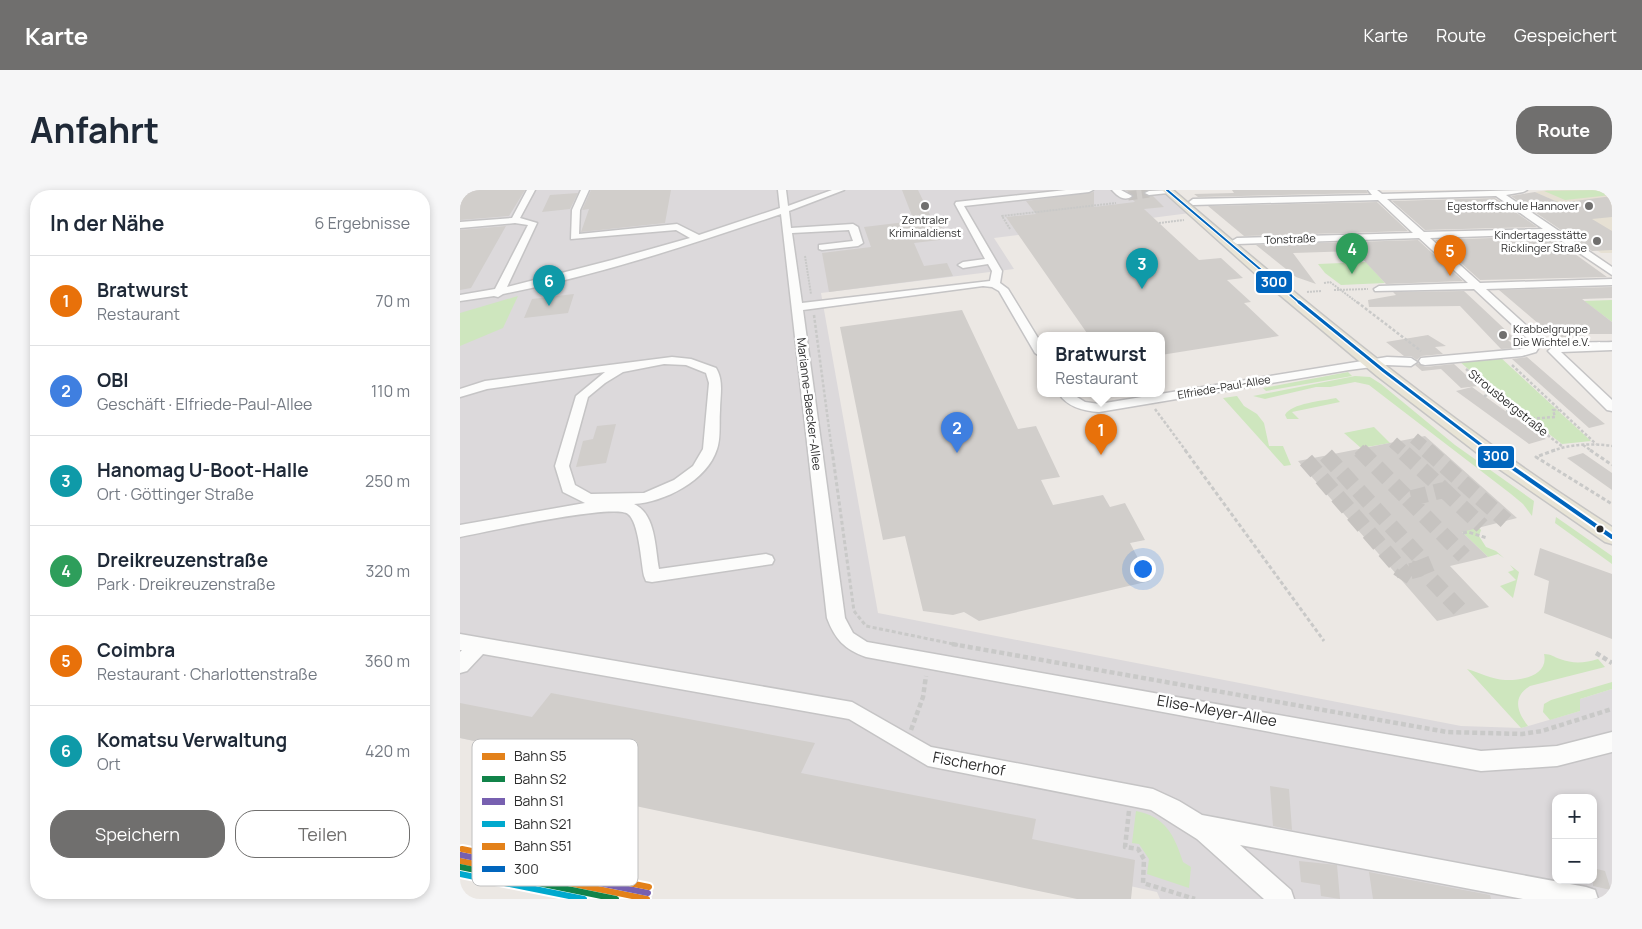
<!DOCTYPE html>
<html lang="de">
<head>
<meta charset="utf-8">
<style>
	body { margin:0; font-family:Manrope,sans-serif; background:#f6f6f7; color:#1f2937 }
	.controls { position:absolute; right:15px; bottom:15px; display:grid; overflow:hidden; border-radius:10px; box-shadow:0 2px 8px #0003 }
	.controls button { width:45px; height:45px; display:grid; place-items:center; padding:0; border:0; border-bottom:1px solid #e0e1e3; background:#fff; color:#1f2937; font:25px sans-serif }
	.you { position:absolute; left:682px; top:378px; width:18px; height:18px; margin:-12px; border:4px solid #fff; border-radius:50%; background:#1a73e8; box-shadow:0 0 0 8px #1a73e833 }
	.badge { display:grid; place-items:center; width:32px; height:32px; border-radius:50%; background:#706f6e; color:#fff; font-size:16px; font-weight:700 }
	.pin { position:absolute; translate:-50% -41px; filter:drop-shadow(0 1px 2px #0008) }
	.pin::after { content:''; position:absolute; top:26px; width:18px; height:15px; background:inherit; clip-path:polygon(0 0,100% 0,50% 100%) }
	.popup { position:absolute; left:577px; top:142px; width:128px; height:65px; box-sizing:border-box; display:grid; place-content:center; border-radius:10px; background:#fff; filter:drop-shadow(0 1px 4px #0005); font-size:16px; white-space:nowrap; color:#747a83 }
	.popup b { font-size:19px; color:#1f2937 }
	.popup::after { content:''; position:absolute; left:50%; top:100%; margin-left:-10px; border:10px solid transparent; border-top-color:#fff }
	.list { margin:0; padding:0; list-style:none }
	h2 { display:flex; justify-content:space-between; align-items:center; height:65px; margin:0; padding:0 20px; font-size:21px }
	h2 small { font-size:16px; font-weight:400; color:#747a83 }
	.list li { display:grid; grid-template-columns:32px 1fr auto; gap:15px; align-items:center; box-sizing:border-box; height:90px; padding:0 20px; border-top:1px solid #e0e1e3 }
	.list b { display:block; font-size:19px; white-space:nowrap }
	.list p { margin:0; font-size:16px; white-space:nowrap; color:#747a83 }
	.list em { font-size:16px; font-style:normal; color:#747a83 }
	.actions { display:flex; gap:10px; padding:15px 20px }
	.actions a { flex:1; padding:11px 0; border:1px solid #706f6e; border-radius:20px; text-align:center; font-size:18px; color:#706f6e }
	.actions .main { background:#706f6e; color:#fff }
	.map { position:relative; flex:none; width:1152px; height:709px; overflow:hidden; border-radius:20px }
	header { display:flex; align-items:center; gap:30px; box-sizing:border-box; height:70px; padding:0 25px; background:#706f6e; color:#fff }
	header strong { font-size:24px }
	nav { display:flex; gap:28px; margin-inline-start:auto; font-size:18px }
	.intro { display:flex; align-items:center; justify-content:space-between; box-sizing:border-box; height:120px; padding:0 30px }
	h1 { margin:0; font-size:35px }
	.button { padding:12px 22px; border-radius:20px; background:#706f6e; color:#fff; font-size:18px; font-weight:700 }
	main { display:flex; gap:30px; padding:0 30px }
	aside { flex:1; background:#fff; border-radius:20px; box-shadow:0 2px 8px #0003 }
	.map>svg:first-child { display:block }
	.industrial { fill:#dcd9db; fill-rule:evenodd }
	.education { fill:#e6e0d3 }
	.green { fill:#cee6be }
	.building { fill:#d1cecb }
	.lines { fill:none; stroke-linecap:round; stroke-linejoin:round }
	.minor-tunnel-far2 { stroke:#c6c3c0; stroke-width:9; stroke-dasharray:9 5; stroke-linecap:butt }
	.minor-tunnel-far1 { stroke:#c6c3c0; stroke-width:12; stroke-dasharray:12 6; stroke-linecap:butt }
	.minor-tunnel { stroke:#c6c3c0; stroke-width:16; stroke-dasharray:16 8; stroke-linecap:butt }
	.minor-casing { stroke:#c5c4c5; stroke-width:3 }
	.major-casing { stroke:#c6c5c4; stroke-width:3 }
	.path-far3 { stroke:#c9c9c8; stroke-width:2; stroke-dasharray:2 1; stroke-linecap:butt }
	.path-far2 { stroke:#c9c9c8; stroke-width:2.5; stroke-dasharray:3 2; stroke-linecap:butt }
	.path-far1 { stroke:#c9c9c8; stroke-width:3; stroke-dasharray:4 2.5; stroke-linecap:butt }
	.path { stroke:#c9c9c8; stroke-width:4.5; stroke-dasharray:5 3; stroke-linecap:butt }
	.minor { fill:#fcfcfb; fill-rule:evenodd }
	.major { fill:#e8e4d6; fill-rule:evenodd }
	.bus-1-far2-casing { stroke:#fff; stroke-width:4 }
	.bus-1-far1-casing { stroke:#fff; stroke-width:6 }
	.bus-1-casing { stroke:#fff; stroke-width:8 }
	.bus-1-far2 { stroke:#0065bd; stroke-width:2 }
	.bus-1-far1 { stroke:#0065bd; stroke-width:3 }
	.bus-1 { stroke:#0065bd; stroke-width:4 }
	.rail-1-casing { stroke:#fff; stroke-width:10 }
	.rail-2-casing { stroke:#fff; stroke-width:10 }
	.rail-3-casing { stroke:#fff; stroke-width:10 }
	.rail-4-casing { stroke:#fff; stroke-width:10 }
	.rail-5-casing { stroke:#fff; stroke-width:10 }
	.rail-1 { stroke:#e3811a; stroke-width:6 }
	.rail-2 { stroke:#118349; stroke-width:6 }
	.rail-3 { stroke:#7760b0; stroke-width:6 }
	.rail-4 { stroke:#00a9ce; stroke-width:6 }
	.rail-5 { stroke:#e3811a; stroke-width:6 }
	.poi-dot { fill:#706f6e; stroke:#fff; stroke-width:2 }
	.bus-dot { fill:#2e2e2e; stroke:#fff; stroke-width:2 }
	.labels { text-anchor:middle; stroke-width:5; stroke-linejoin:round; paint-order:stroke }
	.far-poi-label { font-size:11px; fill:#2e2e2e; stroke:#fff; text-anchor:end }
	.far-street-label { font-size:11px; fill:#2e2e2e; stroke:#fff }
	.street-label { font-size:12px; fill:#2e2e2e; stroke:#fff }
	.near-street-label { font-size:15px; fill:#2e2e2e; stroke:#fff }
	.key { fill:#fff; stroke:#c0c0c0; stroke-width:1 }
	.key-label { font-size:14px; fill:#2e2e2e }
	.line-badge { stroke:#fff; stroke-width:2 }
	.badge-label { font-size:14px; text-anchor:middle; font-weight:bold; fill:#fff }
</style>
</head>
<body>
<header>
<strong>Karte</strong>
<nav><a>Karte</a><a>Route</a><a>Gespeichert</a></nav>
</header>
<div class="intro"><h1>Anfahrt</h1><a class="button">Route</a></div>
<main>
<aside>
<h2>In der Nähe<small>6 Ergebnisse</small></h2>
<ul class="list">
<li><span class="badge" style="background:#e8710a">1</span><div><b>Bratwurst</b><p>Restaurant</p></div><em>70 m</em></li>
<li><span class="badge" style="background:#3f7fe0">2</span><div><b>OBI</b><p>Geschäft · Elfriede-Paul-Allee</p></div><em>110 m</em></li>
<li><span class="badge" style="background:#0f9aa8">3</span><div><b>Hanomag U-Boot-Halle</b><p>Ort · Göttinger Straße</p></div><em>250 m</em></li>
<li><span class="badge" style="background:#2e9e5b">4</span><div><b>Dreikreuzenstraße</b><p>Park · Dreikreuzenstraße</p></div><em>320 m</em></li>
<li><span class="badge" style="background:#e8710a">5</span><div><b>Coimbra</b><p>Restaurant · Charlottenstraße</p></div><em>360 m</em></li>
<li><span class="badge" style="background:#0f9aa8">6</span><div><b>Komatsu Verwaltung</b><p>Ort</p></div><em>420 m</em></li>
</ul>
<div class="actions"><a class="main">Speichern</a><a>Teilen</a></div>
</aside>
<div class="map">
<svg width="1152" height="709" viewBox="0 0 1152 709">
	<rect width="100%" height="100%" fill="#ece8e4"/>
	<path class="industrial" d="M0,0H704L730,23L534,48L554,79L361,103L418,423L1001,536L1061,538L1120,521V509L1152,499V709H700L697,702L0,548ZM1096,608H1133V690H1096Z"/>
	<path class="education" d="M1088,0H1152V63H1141L1105,39L1126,25L1075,2Z"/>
	<path class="green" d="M1141,0L1151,5L1105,10L1084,1Z
		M906,72L925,93L881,95L865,83L858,74Z
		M58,106L43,138L0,156V123Z
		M1152,110V132L1124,111Z
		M1040,167L1131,251L1102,254L1036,203L999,171Z
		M888,182L892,186L806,201L803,198Z
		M895,186L910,187L921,194L995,255L1074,311L1072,326L1063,314L1051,304L909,195L895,192L870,197H856L805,209L793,206Z
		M777,206L784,216L797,224L804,233L809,256H823L831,275L824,276L763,208Z
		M876,208L880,212L832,222L839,229H827L825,225C831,213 863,211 876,208Z
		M914,237L930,253L901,258L884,243Z
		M1096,327L1152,366V374L1095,333Z
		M1018,337L1021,340L1019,346L1026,357L1036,361L1044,368L1038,364L1028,367L1001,341Z
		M1050,375L1059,382L1053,408L1040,396L1056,390L1048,382L1054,380Z
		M1084,464C1091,464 1094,467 1100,469C1113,474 1125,473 1138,469L1145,477L1070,496C1052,507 1057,522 1068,536L1061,538L1007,479C1020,483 1032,489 1045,490C1062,491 1089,485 1084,464Z
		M1152,492V499L1120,509V521L1090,530L1083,522L1084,514L1091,510Z
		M676,621C706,627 714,645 723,672L731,677L729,698L687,684L689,669L679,654L672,653Z"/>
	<path class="building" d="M0,0H65L49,26L0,30Z
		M131,0H211L205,33L121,42L129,19L122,20Z
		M442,0H458L474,33H480L488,49L454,53L464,76L487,73L493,86L369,102L362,63L411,57L404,37L454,31Z
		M665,0H685L683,2L684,5L693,6L704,17L684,19L739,70L761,68L783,88L767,90L791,112L784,113L819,146L701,165V146H629L546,27L576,24L566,11L634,2V17L675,12L672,9L674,5Z
		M772,0H906L908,3L738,7L734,4L774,3Z
		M1075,2L1100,13L1152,6V27L1132,29L1152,41V60L1132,61L1051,6Z
		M118,3L110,19L82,22L90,5Z
		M1035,8L1077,37L965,40L932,11Z
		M917,12L948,41L784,46L748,16Z
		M46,36L11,98L0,100V40Z
		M1090,46L1147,87L1020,90L975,50Z
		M958,50L1003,91L926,94L895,61L833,63L856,94L836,87L796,55Z
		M1152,97V108L1122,109L1152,132V144H1122L1124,146L1113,147H1094L1039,100Z
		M1004,101L1052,146L1055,149L1048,150L1057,158L1041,159L1000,116L909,117L908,110L936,105L933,102Z
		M114,104L108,123L64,128L72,109Z
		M502,120L558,239L576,236L600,287L581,290L593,315L643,305L650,317L665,313L685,350L670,353L690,391L519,431L504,422L493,425L463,421L445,346L423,350L380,137Z
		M968,145L986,156L975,157L983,164L961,166L957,170L951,166H944L926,152Z
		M1067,167L1129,221L1145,234L1129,238L1052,169Z
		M958,173L965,177L994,174L1018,196L1001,198L981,179L962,181L955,175Z
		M1012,197L1055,228L1086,249L1069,254L996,201Z
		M156,234L146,273L116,277L123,251L133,249L137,236Z
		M965,246L1057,328L1002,342L1028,367L990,376L1029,417L977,431L838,271Z
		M1123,263L1152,283V300L1107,268Z
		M1080,358L1152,384V449L1084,423L1089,391L1074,385Z
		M91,503L355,553L341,583L576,629L572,649L675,670L671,709H617L28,585L49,558L0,548V513L72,527Z
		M810,596L829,599L832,640L813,636Z
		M839,671L877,675L880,709L861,706L860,695L841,692Z
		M1133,678L1145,681L1151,700L1133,696Z
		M909,682L1030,705L1031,709H913Z"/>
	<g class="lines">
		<path class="minor-tunnel-far2" d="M668,6L689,3"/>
		<path class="minor-tunnel-far1" d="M954,248L969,261
			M933,252L943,261
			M899,259L901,261"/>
		<path class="minor-tunnel" d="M900,260L948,309L984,300L941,260
			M967,260L1046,331
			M866,265L961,369L959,379L944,383
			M846,270L944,383L940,389
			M984,300L1022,336
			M948,309L1004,366
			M961,369L968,386L1004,424"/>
		<defs>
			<path id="minor" d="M67,0H75L60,28L77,33L47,97L152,70L230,48L216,40L111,49L112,20L121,0H129L120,20L119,44L217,34L239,45L320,18L318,0H326L328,16L372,0H384L329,21L331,38L393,34L398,37L403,53L398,56L362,60L359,59V55L393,51L389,40L332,43L342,113L530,91L532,81L528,74L503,78L498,75L503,72L525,69L495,14L496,12L606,0H633L629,2L504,16L542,81L540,93L548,99L581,153V167L575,163L539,101L532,97L523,96L343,120L385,428L393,443L407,452L1021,561L1097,556L1152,542V562L1097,576L1021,581L406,467C384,459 375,449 367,428L321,24C230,55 138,85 43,104L38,107L34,106L0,111V105L35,99L68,35L55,33L0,38V32L52,28Z
				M652,0H661L672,6C665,12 657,6 652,0Z
				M711,0V3H708L689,5L685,3L689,1Z
				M908,0H917L922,4L1067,0L1063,2L1046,5L1152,77V85L1091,44L970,48L1020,93L1152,89V95L1026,99L1081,149L1083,151L1076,162L1062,166L965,175L961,174L959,171L961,168L1061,159L1068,157L1071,152L1014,99L915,101L914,99L919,96L1008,93L959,48L777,54L772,51L777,48L953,43L918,10L733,15L729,12L733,9L912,5ZM1036,6L1083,39L964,42L927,9Z
				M1152,152V160L1101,162L1152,210V221L1147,220L1088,161C1098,150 1137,153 1152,152Z
				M212,167L231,169L256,178C264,191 260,206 260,220C259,232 261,248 257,259C247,291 204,312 174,314C196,324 195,358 199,379L306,364L312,366L314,370L312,374L192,392L186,391L184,386C181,372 179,332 168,324C153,313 26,342 0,347V335L125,313L103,302L95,276L116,206L145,182L27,199L0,207V199L25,191ZM204,174L226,175L246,183L249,193L243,259L233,276L214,290L184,303L131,304L115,295L109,276L128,207L145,193L163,182Z
				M927,167L951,168L957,172L951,176L927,175L889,180L639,222C623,221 608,217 599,204H612L625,212L639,214Z
				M0,444L392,512L471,557L693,599L719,611L742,625L1126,697L1135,700L1138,709H1063L780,655L831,700L834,709H804L737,649L691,620L468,576L389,529L23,464L7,481L0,483V462L2,460H0Z"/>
			<path id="major" d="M702,0H713C854,121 996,237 1152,337V354L1145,352L1029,272L917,186L809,96Z"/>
		</defs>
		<use href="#minor" class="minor-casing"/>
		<use href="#major" class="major-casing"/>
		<path class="path-far3" d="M699,33L724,30
			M550,39L542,26L656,13
			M345,66L351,104
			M864,93L870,92L898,113
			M874,100L908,99
			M847,102L861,101"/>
		<path class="path-far2" d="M897,112L961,161
			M354,125L372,261
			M1052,175L1136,254
			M1006,179L1034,204L1103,257
			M1024,206L1033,204
			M695,219L726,261
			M1046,221L1054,219
			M1067,229L1095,227L1093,220H1099
			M1123,255L1132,261
			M1092,261C1111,254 1132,253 1152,256"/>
		<path class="path-far1" d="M372,260L394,421L406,436L498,455
			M725,260L864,451
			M1095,260L1076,267L1152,314
			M1130,260L1152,275
			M1003,343L1008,342L1027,348"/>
		<path class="path" d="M492,454L987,542L1062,544L1082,541L1152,519
			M1136,463L1152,473
			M451,540L463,507L466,486
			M669,621L665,657L678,659L684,669L683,693L735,709"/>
		<use href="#minor" class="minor"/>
		<use href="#major" class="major"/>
		<defs>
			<path id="bus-1-far2" d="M707,0L840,113"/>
			<path id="bus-1-far1" d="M839,112L924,181L1029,261"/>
			<path id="bus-1" d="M1027,260L1152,347"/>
		</defs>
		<use href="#bus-1-far2" class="bus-1-far2-casing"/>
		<use href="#bus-1-far1" class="bus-1-far1-casing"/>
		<use href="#bus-1" class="bus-1-casing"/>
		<use href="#bus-1-far2" class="bus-1-far2"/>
		<use href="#bus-1-far1" class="bus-1-far1"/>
		<use href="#bus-1" class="bus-1"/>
		<defs>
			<path id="rail-1" d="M0,671L187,709"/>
			<path id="rail-2" d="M0,677L156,709"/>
			<path id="rail-3" d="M1,665L188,703"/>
			<path id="rail-4" d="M0,684L124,709"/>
			<path id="rail-5" d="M2,659L189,697"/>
		</defs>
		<use href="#rail-1" class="rail-1-casing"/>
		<use href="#rail-2" class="rail-2-casing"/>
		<use href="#rail-3" class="rail-3-casing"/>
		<use href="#rail-4" class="rail-4-casing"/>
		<use href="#rail-5" class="rail-5-casing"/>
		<use href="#rail-1" class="rail-1"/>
		<use href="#rail-2" class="rail-2"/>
		<use href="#rail-3" class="rail-3"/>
		<use href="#rail-4" class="rail-4"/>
		<use href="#rail-5" class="rail-5"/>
	</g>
	<g class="poi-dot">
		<circle cx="465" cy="16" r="5"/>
		<circle cx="1129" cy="16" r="5"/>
		<circle cx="1137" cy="51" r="5"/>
		<circle cx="1043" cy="145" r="5"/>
	</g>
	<circle class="bus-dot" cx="1140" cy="339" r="4.5"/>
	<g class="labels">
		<g class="far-poi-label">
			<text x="1119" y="20">Egestorffschule Hannover</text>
			<text x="465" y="34" text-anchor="middle">Zentraler<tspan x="465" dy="13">Kriminaldienst</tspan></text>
			<text x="1127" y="49">Kindertagesstätte<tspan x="1127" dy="13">Ricklinger Straße</tspan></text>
			<text x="1053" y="143" text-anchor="start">Krabbelgruppe<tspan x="1053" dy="13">Die Wichtel e.V.</tspan></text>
		</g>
		<g class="far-street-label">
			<text transform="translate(830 49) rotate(-2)" y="4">Tonstraße</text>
			<text transform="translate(764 197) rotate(-10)" y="4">Elfriede-Paul-Allee</text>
		</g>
		<g class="street-label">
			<text transform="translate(1048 213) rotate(39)" y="4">Strousbergstraße</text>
			<text transform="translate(349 214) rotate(83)" y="4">Marianne-Baecker-Allee</text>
		</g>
		<g class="near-street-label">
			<text transform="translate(757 521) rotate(10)" y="5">Elise-Meyer-Allee</text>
			<text transform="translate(509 574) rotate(11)" y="5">Fischerhof</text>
		</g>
	</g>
	<rect x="12" y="549" width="166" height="147" rx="8" class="key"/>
	<rect x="22" y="563" width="23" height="7" fill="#e3811a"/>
	<rect x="22" y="586" width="23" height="6" fill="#118349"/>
	<rect x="22" y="608" width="23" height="7" fill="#7760b0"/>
	<rect x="22" y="631" width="23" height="6" fill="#00a9ce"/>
	<rect x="22" y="653" width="23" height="7" fill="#e3811a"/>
	<rect x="22" y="676" width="23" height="6" fill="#0065bd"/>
	<g class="key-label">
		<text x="54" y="571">Bahn S5</text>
		<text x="54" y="594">Bahn S2</text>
		<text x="54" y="616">Bahn S1</text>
		<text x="54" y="639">Bahn S21</text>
		<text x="54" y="661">Bahn S51</text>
		<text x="54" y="684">300</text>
	</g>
	<g class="line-badge">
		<rect x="795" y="80" width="38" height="24" rx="5" fill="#0065bd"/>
		<rect x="1017" y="255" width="38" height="24" rx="5" fill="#0065bd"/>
	</g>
	<g class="badge-label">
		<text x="814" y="97">300</text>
		<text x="1036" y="271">300</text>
	</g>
</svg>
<div class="controls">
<button>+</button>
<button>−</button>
</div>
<div class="you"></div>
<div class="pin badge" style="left:641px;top:265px;background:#e8710a">1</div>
<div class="popup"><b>Bratwurst</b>Restaurant</div>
<div class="pin badge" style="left:497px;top:263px;background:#3f7fe0">2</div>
<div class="pin badge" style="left:682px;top:99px;background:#0f9aa8">3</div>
<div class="pin badge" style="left:892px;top:84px;background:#2e9e5b">4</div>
<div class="pin badge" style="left:990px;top:86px;background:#e8710a">5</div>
<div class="pin badge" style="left:89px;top:116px;background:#0f9aa8">6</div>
</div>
</main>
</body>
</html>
